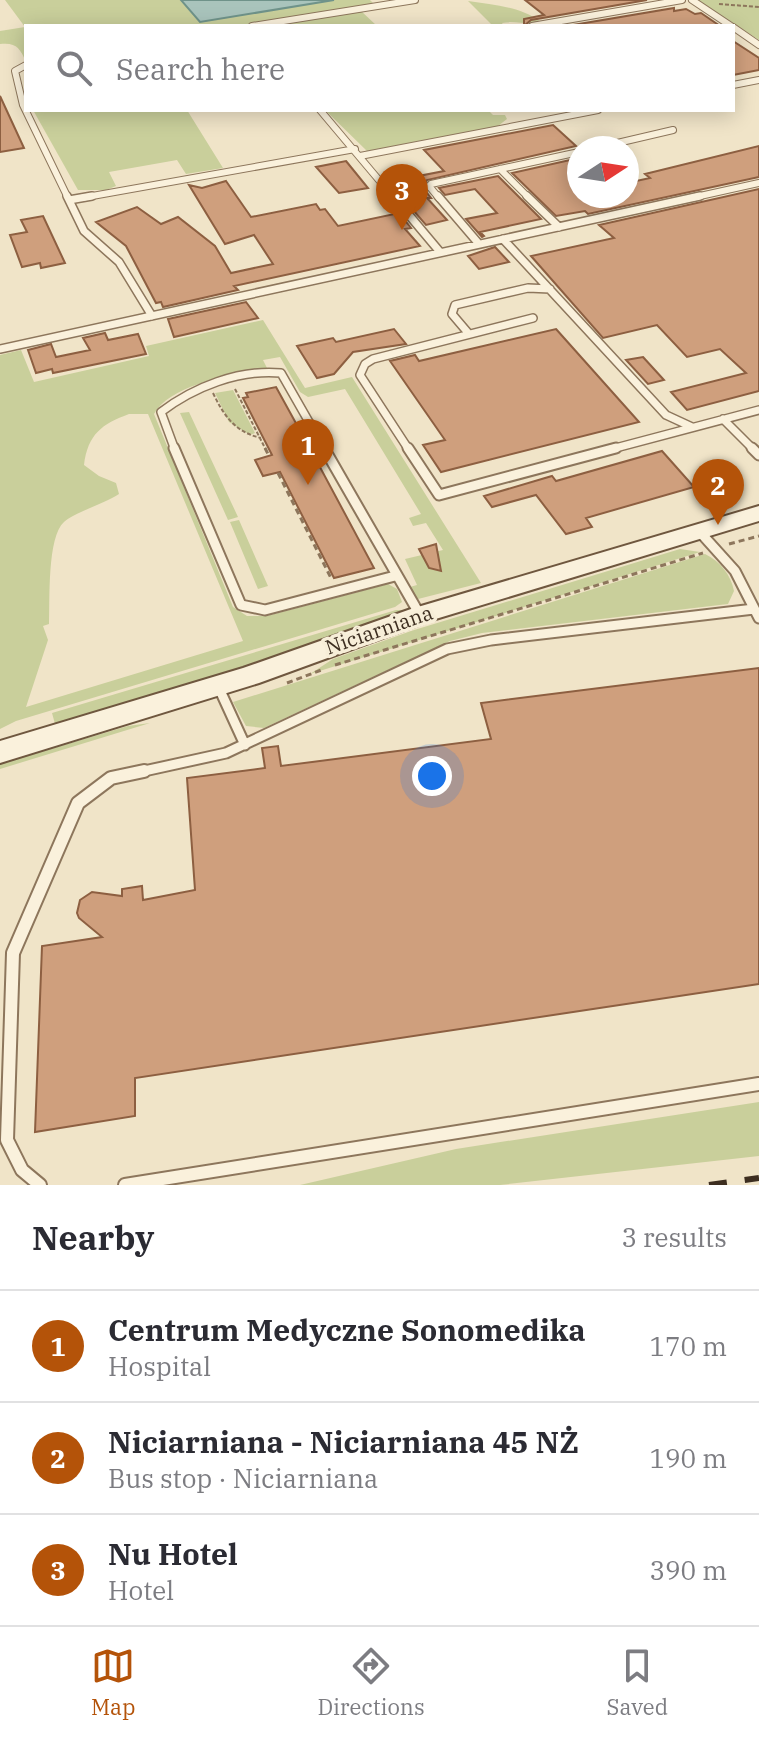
<!DOCTYPE html>
<html lang="en">
<head>
<meta charset="utf-8">
<style>
	body { margin:0; font-family:"IBM Plex Serif",serif; background:#f7f7f7; color:#2b2b33 }
	.compass { position:absolute; left:567px; top:136px; width:72px; height:72px; border-radius:50%; background:#fff; box-shadow:0 4px 20px #0003; rotate:78deg }
	.you { position:absolute; left:432px; top:776px; width:28px; height:28px; margin:-20px; border:6px solid #fff; border-radius:50%; background:#1a73e8; box-shadow:0 0 0 12px #1a73e833 }
	.badge { display:grid; place-items:center; width:52px; height:52px; border-radius:50%; background:#b45309; color:#fff; font-size:26px; font-weight:700 }
	.pin { position:absolute; translate:-50% -66px; filter:drop-shadow(0 2px 4px #0008) }
	.pin::after { content:''; position:absolute; top:42px; width:28px; height:24px; background:inherit; clip-path:polygon(0 0,100% 0,50% 100%) }
	.list { margin:0; padding:0; list-style:none }
	h2 { display:flex; justify-content:space-between; align-items:center; height:104px; margin:0; padding:0 32px; font-size:34px }
	h2 small { font-size:26px; font-weight:400; color:#7c7c81 }
	.list li { display:grid; grid-template-columns:52px 1fr auto; gap:24px; align-items:center; box-sizing:border-box; height:112px; padding:0 32px; border-top:2px solid #e1e1e2 }
	.list b { display:block; font-size:30px; white-space:nowrap }
	.list p { margin:0; font-size:26px; white-space:nowrap; color:#7c7c81 }
	.list em { font-size:26px; font-style:normal; color:#7c7c81 }
	.icon { flex:none; width:44px; height:44px; fill:none; stroke:currentColor; stroke-width:2; stroke-linecap:round; stroke-linejoin:round }
	.map { position:relative; flex:none; width:759px; height:1185px; overflow:hidden }
	.search { position:absolute; background:#fff; box-shadow:0 4px 20px #0003; left:24px; right:24px; top:24px; height:88px; display:flex; align-items:center; gap:20px; box-sizing:border-box; padding:0 28px; border-radius:0px; color:#7c7c81; font-size:30px }
	.sheet { height:440px; background:#fff }
	nav { display:flex; justify-content:space-around; align-items:center; box-sizing:border-box; height:112px; border-top:2px solid #e1e1e2; background:#fff; font-size:22px; color:#7c7c81 }
	nav a { display:grid; justify-items:center; gap:4px }
	nav .on { color:#b45309 }
	.map>svg:first-child { display:block }
	.green { fill:#c9cf9b; fill-rule:evenodd }
	.water { fill:#a9c4bc; stroke:#6f938a; stroke-width:2 }
	.building { fill:#cf9f7d; stroke:#8d5f41; stroke-width:2 }
	.lines { fill:none; stroke-linecap:round; stroke-linejoin:round }
	.lane-far3-casing { stroke:#8d765c; stroke-width:8 }
	.lane-far2-casing { stroke:#8d765c; stroke-width:10 }
	.lane-far1-casing { stroke:#8d765c; stroke-width:13 }
	.lane-casing { stroke:#8d765c; stroke-width:16 }
	.secondary-casing { stroke:#6f573f; stroke-width:4 }
	.path-far1 { stroke:#8d765c; stroke-width:2; stroke-dasharray:4 2; stroke-linecap:butt }
	.path { stroke:#8d765c; stroke-width:3; stroke-dasharray:6 4; stroke-linecap:butt }
	.lane-far3 { stroke:#faf1dc; stroke-width:6 }
	.lane-far2 { stroke:#faf1dc; stroke-width:7 }
	.lane-far1 { stroke:#faf1dc; stroke-width:9 }
	.lane { stroke:#faf1dc; stroke-width:12 }
	.secondary { fill:#faf1dc; fill-rule:evenodd }
	.rail { stroke:#3d2e20; stroke-width:6; stroke-dasharray:18 18; stroke-linecap:butt }
	.labels { text-anchor:middle; stroke-width:7; stroke-linejoin:round; paint-order:stroke }
	.street-label { font-size:20px; fill:#3d2e20; stroke:#f7eed8 }
</style>
</head>
<body>
<div class="map">
<svg width="759" height="1185" viewBox="0 0 759 1185">
	<rect width="100%" height="100%" fill="#f0e4c8"/>
	<path class="green" d="M5,0H370L374,4L244,26H26V62C20,48 16,42 0,44V31L25,27Z
		M697,0H759V40Z
		M468,1C493,5 520,6 541,22C529,26 515,20 502,23L504,26H493Z
		M360,10L377,26H263Z
		M33,110H187L223,168L186,174L177,160L109,172L116,186L106,190H78Z
		M325,110H488L493,115H505L507,119L498,126L367,151Z
		M263,320L305,388L352,377L481,583L418,599L410,587L417,585L405,559L443,550L426,523L413,526L409,518L421,514L345,389L308,397L300,392L280,357L263,360L267,368C235,375 171,383 154,414L233,607L247,616H267L388,584L397,589L402,602L395,607L16,721L0,729V355L21,350L34,382L149,356L146,346ZM129,414H148L243,641L26,707L48,640L43,626L49,624C50,600 47,537 64,522C74,513 105,503 119,494L116,483L99,476L84,465C88,434 102,424 129,414Z
		M233,390L255,433L250,435L229,422L215,393Z
		M189,412L238,517L228,520L180,413Z
		M239,520L268,586L258,589L230,522Z
		M680,549L700,552L310,674L333,659L411,631Z
		M705,554C720,561 731,575 734,591L728,604L482,633L450,641L264,728L246,726L233,702Z
		M396,610H409L246,670L61,726L55,724L52,713Z
		M150,723L0,769V764L128,726Z
		M759,1102V1156L500,1185H300L456,1149Z"/>
	<path class="water" d="M181,0H334L200,22Z"/>
	<path class="building" d="M525,0H647L531,20L524,26V19L544,15Z
		M674,8V11L686,9L695,14L701,13L720,26H567Z
		M733,41L759,58V70L733,75Z
		M0,96L24,148L0,152Z
		M553,125L576,146L427,180L423,188L431,198H427L447,220L426,225L413,210L417,209L393,181L444,171L424,150Z
		M759,146V177L588,214L585,211L556,216L512,173L579,158V196H627V183L650,178L645,174Z
		M346,161L368,188L339,193L316,167Z
		M498,176L541,219L480,232L484,236L482,237L466,219L497,213L475,189L445,195L439,188Z
		M226,181L251,217L316,204L320,210L325,209L338,226L399,213L411,228L405,229L420,246L234,286L238,290L163,307L161,302L156,303L126,246L96,222L137,207L161,224L178,217L215,246L231,273L273,264L254,235L225,244L189,185L202,188Z
		M759,189V391L687,410L671,392L746,373L720,349L687,357L657,325L603,338L531,256L614,238L599,225Z
		M43,216L65,263L41,268L40,263L22,267L10,235L27,232L21,220Z
		M495,247L509,262L479,269L468,256Z
		M246,302L258,318L174,337L168,319Z
		M394,329L406,344L353,352L334,374L317,378L297,346L333,338L336,342Z
		M556,329L639,422L441,472L423,445L445,440L390,361L415,355L419,361Z
		M105,333L108,340L138,334L146,354L53,373L52,369L36,373L28,350L51,344L56,357L90,350L83,338Z
		M643,357L664,380L648,384L626,360Z
		M276,387L314,456L374,568L334,578L280,472L263,476L255,460L272,455L243,398L248,397L246,393Z
		M662,451L694,487L586,518L592,527L566,534L536,495L492,507L484,496L552,476L556,481Z
		M436,544L441,571L429,568L419,549Z
		M759,668V984L135,1078V1116L35,1132L42,946L102,937L79,918L77,913L80,900L92,892L122,896V889L142,886L143,900L195,890L187,778L265,768L262,748L278,746L281,766L491,739L481,703Z"/>
	<g class="lines">
		<defs>
			<path id="lane-far3" d="M692,0L731,26
				M252,26L415,0
				M532,26L682,0
				M733,27L759,45
				M26,65L15,71L23,105L68,198
				M733,85L759,80
				M320,110L394,198
				M596,148L673,130
				M360,156L598,110
				M500,169L529,198
				M81,198L355,149
				M439,198L429,186L431,184L579,152
				M691,198L759,183"/>
			<path id="lane-far2" d="M67,196L84,231L119,262L152,316
				M393,196L440,252
				M438,196L479,244
				M527,196L559,227
				M69,200L92,196
				M503,239L666,415L692,427
				M469,334L452,314L455,305L528,288L550,289
				M0,349L700,196
				M723,419L754,450
				M175,450L161,412C194,387 239,369 281,373L325,450
				M409,450L360,375L365,364L373,359L533,318
				M608,450L759,410"/>
			<path id="lane-far1" d="M174,448L241,605L265,610L395,576
				M324,448L420,615
				M408,448L439,495L616,448
				M752,448L759,455
				M699,531L735,571L759,618
				M218,686L245,745
				M135,773L226,753L447,649L491,640L754,609"/>
			<path id="lane" d="M40,1185L22,1170L7,1140L13,953L78,803L111,778L144,771
				M125,1185L759,1084"/>
			<path id="secondary" d="M759,506V521L429,621L259,683L0,763V741L243,668L411,609Z"/>
		</defs>
		<use href="#lane-far3" class="lane-far3-casing"/>
		<use href="#lane-far2" class="lane-far2-casing"/>
		<use href="#lane-far1" class="lane-far1-casing"/>
		<use href="#lane" class="lane-casing"/>
		<use href="#secondary" class="secondary-casing"/>
		<path class="path-far1" d="M719,4L759,7
			M235,389L266,450
			M213,393C224,416 235,432 261,438"/>
		<path class="path" d="M265,448L269,456
			M278,473L332,580
			M729,544L759,536
			M335,665L703,553
			M287,683L324,669"/>
		<use href="#lane-far3" class="lane-far3"/>
		<use href="#lane-far2" class="lane-far2"/>
		<use href="#lane-far1" class="lane-far1"/>
		<use href="#lane" class="lane"/>
		<use href="#secondary" class="secondary"/>
		<path class="rail" d="M709,1185L759,1178"/>
	</g>
	<g class="labels">
		<g class="street-label">
			<text transform="translate(379 630) rotate(-19)" y="7">Niciarniana</text>
		</g>
	</g>
</svg>
<svg class="compass" viewBox="-18 -18 36 36"><path d="M0-13l5 13h-10z" fill="#e53935"/><path d="M0 13l5-13h-10z" fill="#7c7c81"/></svg>
<div class="you"></div>
<div class="pin badge" style="left:308px;top:485px">1</div>
<div class="pin badge" style="left:718px;top:525px">2</div>
<div class="pin badge" style="left:402px;top:230px">3</div>
<div class="search"><svg class="icon" aria-label="search" viewBox="0 0 24 24"><circle cx="10" cy="10" r="6"/><path d="M15 15l6 6"/></svg>Search here</div>
</div>
<section class="sheet">
<h2>Nearby<small>3 results</small></h2>
<ul class="list">
<li><span class="badge">1</span><div><b>Centrum Medyczne Sonomedika</b><p>Hospital</p></div><em>170 m</em></li>
<li><span class="badge">2</span><div><b>Niciarniana - Niciarniana 45 NŻ</b><p>Bus stop · Niciarniana</p></div><em>190 m</em></li>
<li><span class="badge">3</span><div><b>Nu Hotel</b><p>Hotel</p></div><em>390 m</em></li>
</ul>
</section>
<nav>
<a class="on"><svg class="icon" aria-label="map" viewBox="0 0 24 24"><path d="M3 6l6-2 6 2 6-2v14l-6 2-6-2-6 2zM9 4v14M15 6v14"/></svg>Map</a>
<a><svg class="icon" aria-label="directions" viewBox="0 0 24 24"><path d="M12 3l9 9-9 9-9-9zM9 14v-3h6M13 9l2 2-2 2"/></svg>Directions</a>
<a><svg class="icon" aria-label="saved" viewBox="0 0 24 24"><path d="M7 4h10v16l-5-4-5 4z"/></svg>Saved</a>
</nav>
</body>
</html>
